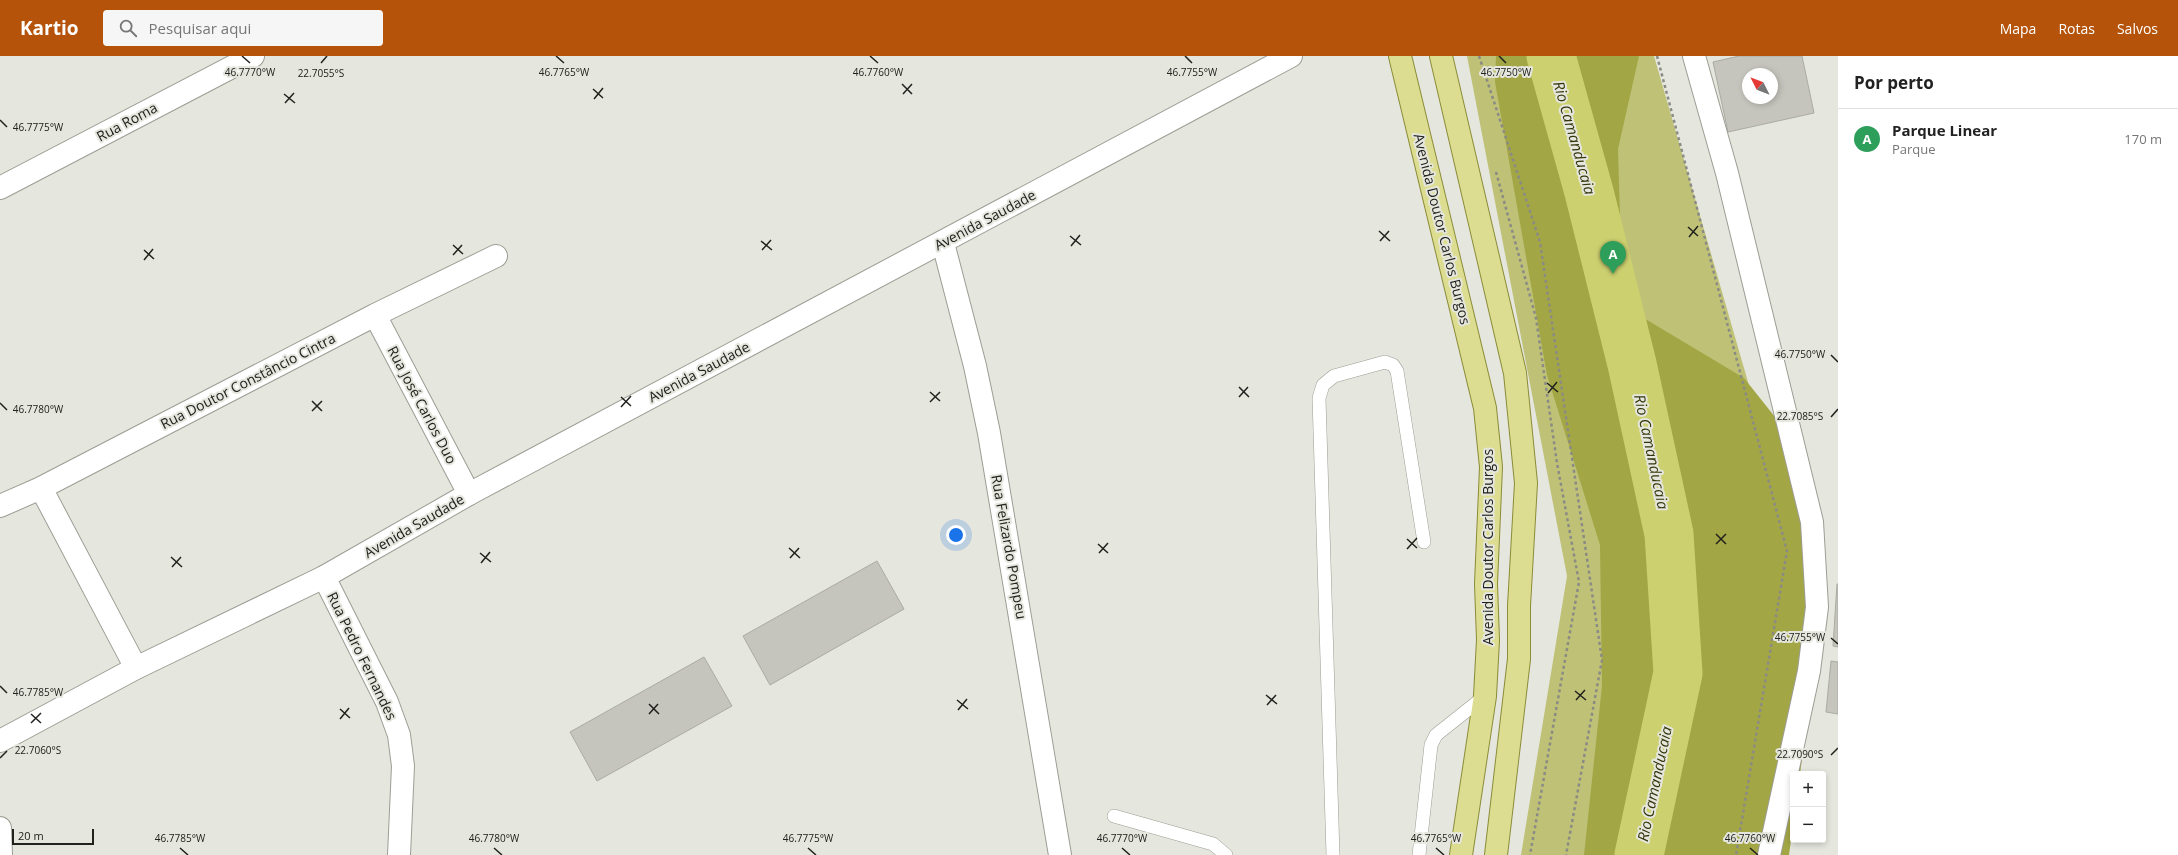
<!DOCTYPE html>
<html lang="pt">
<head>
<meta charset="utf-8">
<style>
	body { margin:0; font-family:"Open Sans",sans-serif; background:#f6f6f6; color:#222 }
	.controls { position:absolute; right:12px; bottom:12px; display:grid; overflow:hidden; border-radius:4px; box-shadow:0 2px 6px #0003 }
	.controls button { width:36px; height:36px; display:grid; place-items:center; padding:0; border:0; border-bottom:1px solid #e0e0e0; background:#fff; color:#222; font:20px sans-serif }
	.compass { position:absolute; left:1742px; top:12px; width:36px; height:36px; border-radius:50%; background:#fff; box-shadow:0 2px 6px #0003; rotate:312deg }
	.scale { position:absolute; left:12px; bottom:10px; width:82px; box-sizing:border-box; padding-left:4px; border:2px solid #21211e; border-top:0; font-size:11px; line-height:14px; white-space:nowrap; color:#21211e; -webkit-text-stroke:3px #e5e6dd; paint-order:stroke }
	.you { position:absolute; left:956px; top:479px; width:14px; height:14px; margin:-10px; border:3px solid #fff; border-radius:50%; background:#1a73e8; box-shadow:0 0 0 6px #1a73e833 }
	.badge { display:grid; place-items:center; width:26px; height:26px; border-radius:50%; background:#b45309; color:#fff; font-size:13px; font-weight:700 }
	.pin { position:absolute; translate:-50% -33px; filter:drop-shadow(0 1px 2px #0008) }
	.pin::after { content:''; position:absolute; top:21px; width:14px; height:12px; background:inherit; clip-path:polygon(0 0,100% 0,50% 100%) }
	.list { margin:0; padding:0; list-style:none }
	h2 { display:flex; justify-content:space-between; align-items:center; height:52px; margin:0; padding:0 16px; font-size:17px }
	h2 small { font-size:13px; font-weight:400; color:#767676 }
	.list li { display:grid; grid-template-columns:26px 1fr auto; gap:12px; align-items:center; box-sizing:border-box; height:60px; padding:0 16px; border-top:1px solid #e0e0e0 }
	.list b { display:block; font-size:15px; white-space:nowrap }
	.list p { margin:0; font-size:13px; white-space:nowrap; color:#767676 }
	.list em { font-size:13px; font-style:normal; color:#767676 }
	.icon { flex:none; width:22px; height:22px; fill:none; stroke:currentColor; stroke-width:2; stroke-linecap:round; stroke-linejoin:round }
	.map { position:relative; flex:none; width:1838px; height:799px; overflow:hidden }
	header { display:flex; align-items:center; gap:24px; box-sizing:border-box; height:56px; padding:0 20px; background:#b45309; color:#fff }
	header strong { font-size:19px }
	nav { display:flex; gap:22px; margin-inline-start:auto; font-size:14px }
	.search { width:280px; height:36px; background:#f6f6f6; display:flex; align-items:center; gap:10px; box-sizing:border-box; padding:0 14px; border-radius:4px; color:#767676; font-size:15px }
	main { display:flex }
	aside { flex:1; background:#fff }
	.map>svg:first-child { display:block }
	.green { fill:#bec176 }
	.forest { fill:#a3a644 }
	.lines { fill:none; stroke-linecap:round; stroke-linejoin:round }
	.river { stroke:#cdd06f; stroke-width:49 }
	.building { fill:#c5c5bd; stroke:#aaaba3; fill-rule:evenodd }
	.lane-casing { stroke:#9d9d95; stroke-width:14 }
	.street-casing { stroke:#9d9d95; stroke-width:24 }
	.secondary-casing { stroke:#9d9d95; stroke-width:24 }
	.primary-casing { stroke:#8b8c38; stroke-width:24 }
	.path { stroke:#8b8b85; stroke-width:2.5; stroke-dasharray:3 3; stroke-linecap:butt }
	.lane { stroke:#fff; stroke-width:13 }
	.street { stroke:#fff; stroke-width:22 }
	.secondary { stroke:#fff; stroke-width:22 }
	.primary { stroke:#dcdd90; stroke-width:22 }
	.ticks { fill:none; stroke:#21211e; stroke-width:1.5 }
	.labels { text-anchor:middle; stroke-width:4; stroke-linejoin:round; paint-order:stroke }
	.street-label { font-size:14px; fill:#21211e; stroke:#e5e6dd }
	.water-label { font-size:15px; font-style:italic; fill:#33340a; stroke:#e5e6dd }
	.ticks-label { font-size:10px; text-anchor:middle; fill:#21211e; stroke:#e5e6dd; stroke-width:4; stroke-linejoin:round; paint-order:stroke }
</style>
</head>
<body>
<header>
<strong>Kartio</strong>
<div class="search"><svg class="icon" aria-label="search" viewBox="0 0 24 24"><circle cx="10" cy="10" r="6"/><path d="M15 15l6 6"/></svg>Pesquisar aqui</div>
<nav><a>Mapa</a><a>Rotas</a><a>Salvos</a></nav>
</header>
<main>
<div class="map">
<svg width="1838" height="799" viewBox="0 0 1838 799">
	<rect width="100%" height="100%" fill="#e5e6dd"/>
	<path class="green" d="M1467,0H1654L1780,437L1740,799H1521L1567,520Z"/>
	<path class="forest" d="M1496,0H1639L1618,93L1622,228L1642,261L1744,322L1783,371L1814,466L1819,573L1800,718H1793V769L1789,799H1584L1602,630L1600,489L1547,319L1495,26Z"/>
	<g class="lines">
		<path class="river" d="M1551,0L1589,136L1632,308L1669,478L1678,617L1639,799"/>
	</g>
	<path class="building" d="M1739,0H1802L1814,57L1728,76L1713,6ZM1748,18H1772V42H1748Z
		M877,505L904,553L770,629L743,580Z
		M1837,528H1838V591L1833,590Z
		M704,601L732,650L597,725L570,676Z
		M1831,605L1838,606V658L1826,656Z"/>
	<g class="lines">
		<defs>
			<path id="lane" d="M1114,760L1213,788L1226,799
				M1333,799L1319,342L1323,329L1334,320L1385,306L1393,309L1397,315L1424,486
				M1419,799L1431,689L1436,679L1485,640"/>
			<path id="street" d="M0,132L253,0
				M943,187L975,310L989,377L1060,799
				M375,259L469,438
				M41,432L136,612
				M0,450L41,432L375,259L496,200
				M324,521L387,646L399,679L403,710L399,799"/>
			<path id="secondary" d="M1694,0L1727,117L1812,466L1817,551L1809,615L1769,799
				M0,685L136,612L324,521L469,438L1291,0
				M0,772L1,799"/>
			<path id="primary" d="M1400,0L1485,352L1491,411L1486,528L1488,584L1485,640L1461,799
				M1441,0L1515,317L1526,427L1519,550V603L1496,799"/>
		</defs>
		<use href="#lane" class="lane-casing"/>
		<use href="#street" class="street-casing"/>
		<use href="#secondary" class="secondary-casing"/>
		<use href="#primary" class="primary-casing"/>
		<path class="path" d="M1479,0L1540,186L1602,604L1566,799
			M1657,0L1787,495L1736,799
			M1496,116L1536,262L1557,407L1579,526L1530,799"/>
		<use href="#lane" class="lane"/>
		<use href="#street" class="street"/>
		<use href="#secondary" class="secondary"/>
		<use href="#primary" class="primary"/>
	</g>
	<path class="ticks" d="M242,0L250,7M556,0L564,7M870,0L878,7M1185,0L1192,7M1499,0L1506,7M321,7L327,0M902,28L912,38M593,33L603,42M284,38L295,47M903,38L912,28M594,43L603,32M285,47L294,37M0,64L7,71M1688,171L1698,180M1379,175L1390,185M1070,180L1081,189M1689,181L1698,170M761,185L772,194M1380,185L1389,175M453,189L463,198M1071,190L1080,179M144,194L154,203M762,194L771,184M453,199L462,189M144,204L153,193M1831,299L1838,306M1547,327L1558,336M1239,331L1249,341M930,336L940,345M1548,337L1557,326M621,341L631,350M1239,341L1248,331M312,345L322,355M930,346L940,336M0,347L7,354M621,351L631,340M312,355L322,345M1831,361L1838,353M1716,478L1726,488M1407,483L1417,492M1098,488L1108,497M1716,488L1726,478M789,492L800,502M1407,493L1417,482M480,497L491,506M1099,497L1108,487M171,501L182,511M790,502L799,492M481,507L490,496M172,511L181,501M1831,582L1838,588M0,630L7,637M1575,635L1586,644M1266,639L1277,648M957,644L968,653M1576,644L1585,634M649,648L659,658M1267,649L1276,639M340,653L350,662M958,654L967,643M31,658L41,667M649,658L658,648M340,663L349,652M31,667L41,657M1831,699L1838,692M0,702L7,695M180,792L188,799M494,792L502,799M808,792L816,799M1122,792L1130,799M1436,792L1444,799M1750,792L1758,799"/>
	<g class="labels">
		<g class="street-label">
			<text transform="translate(127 66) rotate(-28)" y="5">Rua Roma</text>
			<text transform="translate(985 164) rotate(-28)" y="5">Avenida Saudade</text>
			<text transform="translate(1442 173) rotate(76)" y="5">Avenida Doutor Carlos Burgos</text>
			<text transform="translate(699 316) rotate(-28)" y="5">Avenida Saudade</text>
			<text transform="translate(248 325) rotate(-27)" y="5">Rua Doutor Constâncio Cintra</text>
			<text transform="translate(422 349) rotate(62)" y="5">Rua José Carlos Duo</text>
			<text transform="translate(414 470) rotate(-30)" y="5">Avenida Saudade</text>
			<text transform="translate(1009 491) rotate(80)" y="5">Rua Felizardo Pompeu</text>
			<text transform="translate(1488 491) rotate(-90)" y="5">Avenida Doutor Carlos Burgos</text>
			<text transform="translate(362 600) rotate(64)" y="5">Rua Pedro Fernandes</text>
		</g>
		<g class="water-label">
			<text transform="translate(1574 82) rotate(74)" y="5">Rio Camanducaia</text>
			<text transform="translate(1651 396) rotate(78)" y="5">Rio Camanducaia</text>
			<text transform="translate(1655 728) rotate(-78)" y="5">Rio Camanducaia</text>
		</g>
	</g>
	<g class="ticks-label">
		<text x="250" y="20">46.7770°W</text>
		<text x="564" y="20">46.7765°W</text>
		<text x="878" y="20">46.7760°W</text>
		<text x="1192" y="20">46.7755°W</text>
		<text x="1506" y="20">46.7750°W</text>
		<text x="321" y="21">22.7055°S</text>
		<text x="38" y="75">46.7775°W</text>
		<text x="1800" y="302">46.7750°W</text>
		<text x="38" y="357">46.7780°W</text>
		<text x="1800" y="364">22.7085°S</text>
		<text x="1800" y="585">46.7755°W</text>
		<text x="38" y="640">46.7785°W</text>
		<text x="38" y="698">22.7060°S</text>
		<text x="1800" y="702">22.7090°S</text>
		<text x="180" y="786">46.7785°W</text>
		<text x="494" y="786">46.7780°W</text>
		<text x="808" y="786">46.7775°W</text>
		<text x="1122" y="786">46.7770°W</text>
		<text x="1436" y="786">46.7765°W</text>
		<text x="1750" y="786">46.7760°W</text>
	</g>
</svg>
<div class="controls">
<button>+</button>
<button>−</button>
</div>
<svg class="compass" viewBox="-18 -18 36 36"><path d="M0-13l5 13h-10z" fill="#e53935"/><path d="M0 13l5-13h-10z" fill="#767676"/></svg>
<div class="scale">20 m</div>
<div class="you"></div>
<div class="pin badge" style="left:1613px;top:218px;background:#2e9e5b">A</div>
</div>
<aside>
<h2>Por perto<small></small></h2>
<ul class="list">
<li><span class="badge" style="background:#2e9e5b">A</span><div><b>Parque Linear</b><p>Parque</p></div><em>170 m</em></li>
</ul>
</aside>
</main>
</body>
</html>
